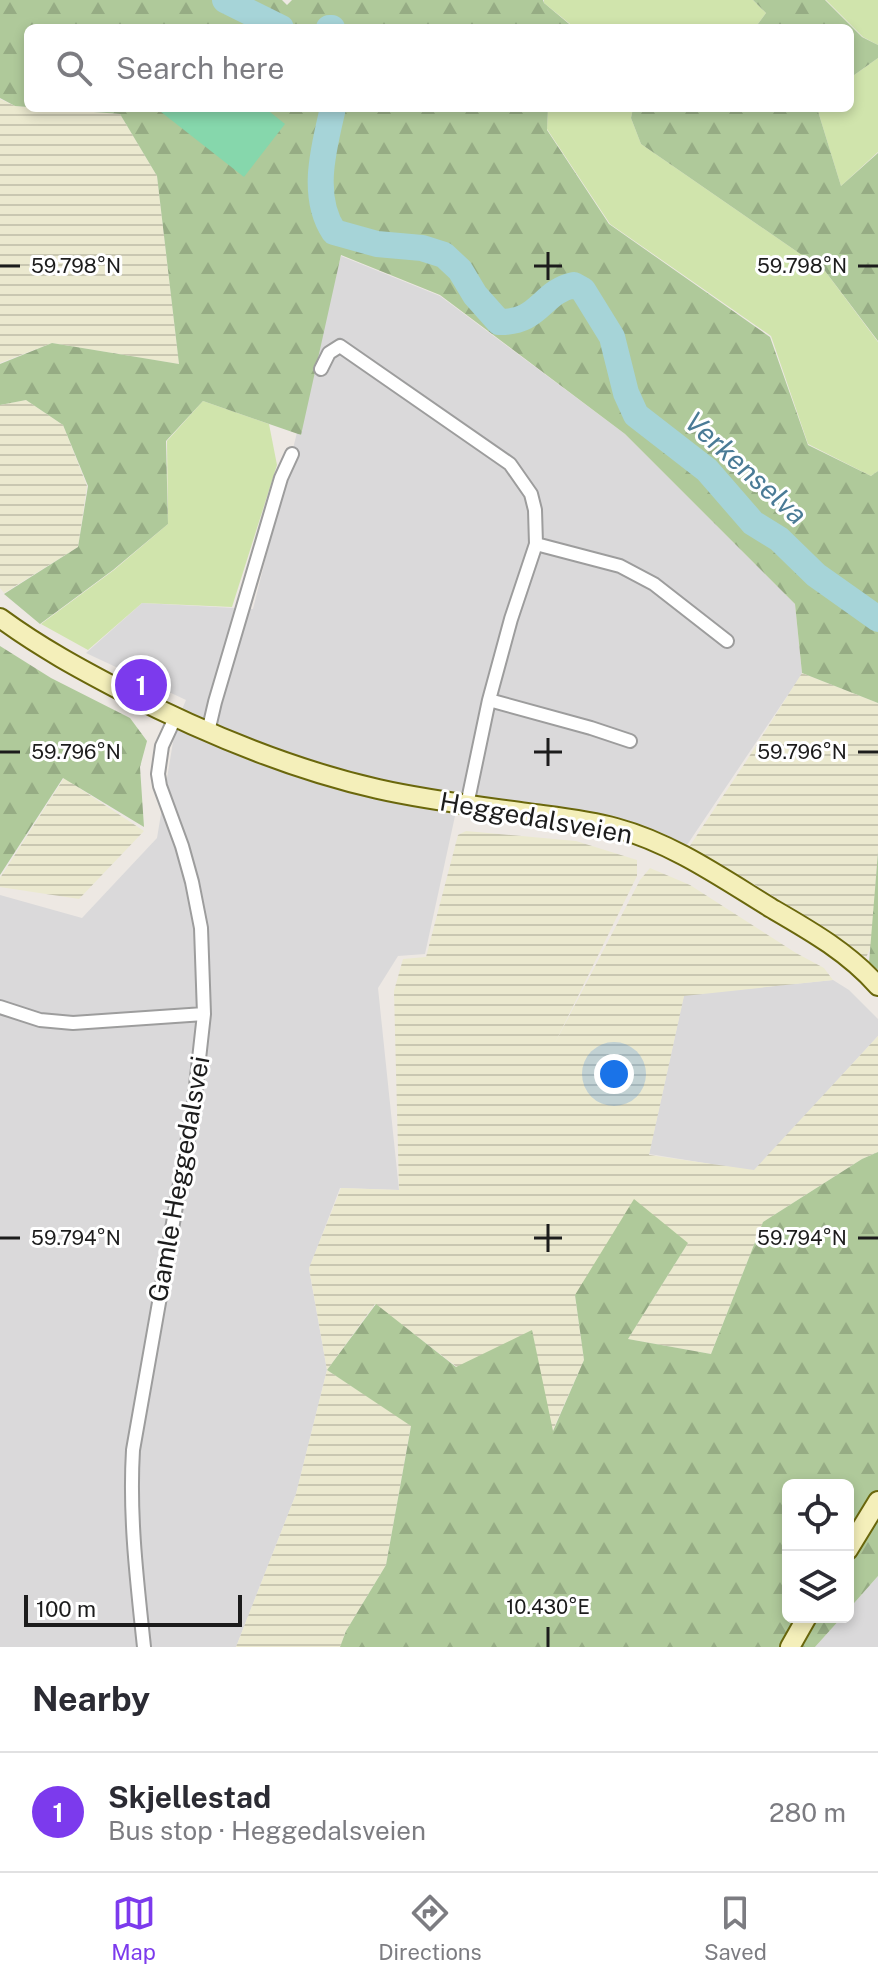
<!DOCTYPE html>
<html lang="en">
<head>
<meta charset="utf-8">
<style>
	body { margin:0; font-family:"Public Sans",sans-serif; background:#f7f7f7; color:#2b2b33 }
	.controls { position:absolute; right:24px; bottom:24px; display:grid; overflow:hidden; border-radius:12px; box-shadow:0 4px 12px #0003 }
	.controls button { width:72px; height:72px; display:grid; place-items:center; padding:0; border:0; border-bottom:2px solid #e1e1e2; background:#fff; color:#2b2b33; font:40px sans-serif }
	.scale { position:absolute; left:24px; bottom:20px; width:218px; box-sizing:border-box; padding-left:8px; border:4px solid #1c1c1c; border-top:0; font-size:22px; line-height:28px; white-space:nowrap; color:#1c1c1c; -webkit-text-stroke:6px #fff; paint-order:stroke }
	.you { position:absolute; left:614px; top:1074px; width:28px; height:28px; margin:-20px; border:6px solid #fff; border-radius:50%; background:#1a73e8; box-shadow:0 0 0 12px #1a73e833 }
	.badge { display:grid; place-items:center; width:52px; height:52px; border-radius:50%; background:#7c3aed; color:#fff; font-size:26px; font-weight:700 }
	.pin { position:absolute; translate:-50% -50%; border:4px solid #fff; box-shadow:0 2px 8px #0006 }
	.list { margin:0; padding:0; list-style:none }
	h2 { display:flex; justify-content:space-between; align-items:center; height:104px; margin:0; padding:0 32px; font-size:34px }
	h2 small { font-size:26px; font-weight:400; color:#7c7c81 }
	.list li { display:grid; grid-template-columns:52px 1fr auto; gap:24px; align-items:center; box-sizing:border-box; height:120px; padding:0 32px; border-top:2px solid #e1e1e2 }
	.list b { display:block; font-size:30px; white-space:nowrap }
	.list p { margin:0; font-size:26px; white-space:nowrap; color:#7c7c81 }
	.list em { font-size:26px; font-style:normal; color:#7c7c81 }
	.icon { flex:none; width:44px; height:44px; fill:none; stroke:currentColor; stroke-width:2; stroke-linecap:round; stroke-linejoin:round }
	.map { position:relative; flex:none; width:878px; height:1647px; overflow:hidden }
	.search { position:absolute; background:#fff; box-shadow:0 4px 12px #0003; left:24px; right:24px; top:24px; height:88px; display:flex; align-items:center; gap:20px; box-sizing:border-box; padding:0 28px; border-radius:12px; color:#7c7c81; font-size:30px }
	.sheet { height:224px; background:#fff }
	nav { display:flex; justify-content:space-around; align-items:center; box-sizing:border-box; height:112px; border-top:2px solid #e1e1e2; background:#fff; font-size:22px; color:#7c7c81 }
	nav a { display:grid; justify-items:center; gap:4px }
	nav .on { color:#7c3aed }
	.map>svg:first-child { display:block }
	.residential { fill:#dad9da }
	.farmland { fill:url(#farmland-rules) }
	.grass { fill:#d0e4ac }
	.forest { fill:url(#forest-firs) }
	.pitch { fill:#86d7ac }
	.lines { fill:none; stroke-linecap:round; stroke-linejoin:round }
	.river { stroke:#a6d4d8; stroke-width:26 }
	.minor-casing { stroke:#9d9d9d; stroke-width:16 }
	.secondary-casing { stroke:#6a670c; stroke-width:22 }
	.minor { stroke:#fff; stroke-width:12 }
	.secondary { stroke:#f4efba; stroke-width:18 }
	.ticks { fill:none; stroke:#1c1c1c; stroke-width:3 }
	.labels { text-anchor:middle; stroke-width:6; stroke-linejoin:round; paint-order:stroke }
	.street-label { font-size:26px; fill:#1c1c1c; stroke:#fff }
	.water-label { font-size:28px; font-style:italic; fill:#4a7b96; stroke:#fff }
	.ticks-label { font-size:20px; text-anchor:middle; fill:#1c1c1c; stroke:#fff; stroke-width:6; stroke-linejoin:round; paint-order:stroke }
</style>
</head>
<body>
<div class="map">
<svg width="878" height="1647" viewBox="0 0 878 1647">
	<defs>
		<pattern id="farmland-rules" width="6" height="5" patternUnits="userSpaceOnUse" patternTransform="scale(2)"><rect width="6" height="5" fill="#ebe9cf"/><path d="M0 2.5h6" fill="none" stroke="#c9c7b1"/></pattern>
		<pattern id="forest-firs" width="22" height="20" patternUnits="userSpaceOnUse" patternTransform="scale(2)"><rect width="22" height="20" fill="#afc99a"/><path d="M5 1l3.5 6h-7zM16 11l3.5 6h-7z" fill="#96ac84"/></pattern>
	</defs>
	<rect width="100%" height="100%" fill="#ede8e3"/>
	<path class="residential" d="M341,256L440,296L625,434L795,604L802,674L685,848L638,827L460,793L425,954L398,956L378,988L399,1190L340,1188L309,1269L327,1370L296,1494L236,1647H0V895L82,918L157,838L176,724L186,700L86,653L142,603L253,609Z
		M833,980L849,990L878,1019V1036L754,1171L649,1154L684,995Z
		M878,1576V1647H815L842,1617H848V1610Z"/>
	<path class="farmland" d="M0,99L15,106L120,114L157,176L179,364L52,343L0,363Z
		M26,400L63,425L87,486L78,547L4,593L0,588V405Z
		M802,673L878,703V852L871,946L866,958L822,927L754,884L689,847L745,763Z
		M64,778L144,831L79,899L0,887V878Z
		M466,831L576,841L637,860V876L555,1043L640,880L650,868L690,885L796,953L824,968L833,980L684,996L649,1155L754,1170L878,1036V1152L862,1159L763,1222L711,1354L628,1339L688,1243L575,1295L584,1360L552,1432L532,1331L457,1367L375,1304L327,1370L411,1425L386,1565L346,1631L340,1647H236L296,1494L327,1370L309,1268L341,1188L399,1190L394,991L403,959L426,957L458,835Z"/>
	<path class="grass" d="M544,0H753L766,13L755,28H575L544,3Z
		M826,0H878V45L863,37Z
		M878,58V152L841,186L817,108H850V78Z
		M548,108H633L631,118L641,144L825,271L878,342V471L871,476L808,444L771,336L610,224L547,129Z
		M203,401L269,424L277,465L232,607L142,603L88,650L41,624L114,570L168,524L167,441Z"/>
	<path class="forest" d="M0,0H282L287,5L292,0H543L544,3L574,28H28V107L15,106L0,98Z
		M753,0H825L862,37L878,45V58L850,78V28H755L766,13Z
		M41,108H548L547,130L609,224L770,337L808,445L871,476L878,471V703L802,673L795,604L625,434L440,295L341,255L301,435L203,401L166,441L168,524L113,570L40,624L4,594L78,547L88,486L63,425L26,400L0,405V364L52,343L179,364L157,176L120,114Z
		M633,108H817L841,186L878,153V341L825,271L641,144L631,118Z
		M0,646L51,678L130,718L147,741L140,767L144,827L63,778L0,875Z
		M878,852V969L871,968L869,963Z
		M878,1152V1576L848,1610V1485H788V1617H842L815,1647H340L346,1631L386,1565L411,1426L327,1370L376,1304L456,1367L532,1330L553,1431L584,1360L575,1295L634,1199L688,1243L628,1339L711,1354L763,1222L862,1159Z"/>
	<path class="pitch" d="M156,108H265L285,124L244,177Z"/>
	<g class="lines">
		<path class="river" d="M225,0L281,28
			M329,28H332
			M333,108C324,147 310,196 334,232L377,244L422,248L444,255L460,270L475,295L499,322C540,323 541,292 574,285L583,290L612,337L626,393L636,415L707,470L753,523L779,539L816,575L878,619"/>
		<defs>
			<path id="minor" d="M321,369L329,353L340,346L510,464L531,494L535,510L536,544L511,619L489,700L467,805
				M536,544L620,566L654,584L727,641
				M489,700L591,728L630,741
				M208,732L215,702L281,478L292,454
				M0,1007L40,1020L73,1023L204,1014
				M144,1647C137,1581 129,1516 133,1450L194,1104L204,1014L201,928L192,882L182,846L160,786L158,774L162,746L175,718"/>
			<path id="secondary" d="M0,618C41,648 80,669 124,692C204,733 290,769 378,789C426,800 477,806 527,813C556,817 587,820 616,828C672,843 722,878 771,908C809,930 848,952 878,986
				M848,1550L878,1501
				M790,1647L807,1617"/>
		</defs>
		<use href="#minor" class="minor-casing"/>
		<use href="#secondary" class="secondary-casing"/>
		<use href="#minor" class="minor"/>
		<use href="#secondary" class="secondary"/>
	</g>
	<path class="ticks" d="M548,252V280M0,266H20M534,266H562M858,266H878M548,738V766M0,752H20M534,752H562M858,752H878M548,1224V1252M0,1238H20M534,1238H562M858,1238H878M548,1627V1647"/>
	<g class="labels">
		<g class="street-label">
			<text transform="translate(536 818) rotate(10)" y="9">Heggedalsveien</text>
			<text transform="translate(179 1179) rotate(-80)" y="9">Gamle Heggedalsvei</text>
		</g>
		<g class="water-label">
			<text transform="translate(746 468) rotate(42)" y="10">Verkenselva</text>
		</g>
	</g>
	<g class="ticks-label">
		<text x="76" y="273">59.798°N</text>
		<text x="802" y="273">59.798°N</text>
		<text x="76" y="759">59.796°N</text>
		<text x="802" y="759">59.796°N</text>
		<text x="76" y="1245">59.794°N</text>
		<text x="802" y="1245">59.794°N</text>
		<text x="548" y="1614">10.430°E</text>
	</g>
</svg>
<div class="controls">
<button><svg class="icon" aria-label="locate" viewBox="0 0 24 24"><circle cx="12" cy="12" r="6"/><path d="M12 2v4M12 18v4M2 12h4M18 12h4"/></svg></button>
<button><svg class="icon" aria-label="layers" viewBox="0 0 24 24"><path d="M12 4l9 5-9 5-9-5zM3 14l9 5 9-5"/></svg></button>
</div>
<div class="scale">100 m</div>
<div class="you"></div>
<div class="pin badge" style="left:141px;top:685px">1</div>
<div class="search"><svg class="icon" aria-label="search" viewBox="0 0 24 24"><circle cx="10" cy="10" r="6"/><path d="M15 15l6 6"/></svg>Search here</div>
</div>
<section class="sheet">
<h2>Nearby<small></small></h2>
<ul class="list">
<li><span class="badge">1</span><div><b>Skjellestad</b><p>Bus stop · Heggedalsveien</p></div><em>280 m</em></li>
</ul>
</section>
<nav>
<a class="on"><svg class="icon" aria-label="map" viewBox="0 0 24 24"><path d="M3 6l6-2 6 2 6-2v14l-6 2-6-2-6 2zM9 4v14M15 6v14"/></svg>Map</a>
<a><svg class="icon" aria-label="directions" viewBox="0 0 24 24"><path d="M12 3l9 9-9 9-9-9zM9 14v-3h6M13 9l2 2-2 2"/></svg>Directions</a>
<a><svg class="icon" aria-label="saved" viewBox="0 0 24 24"><path d="M7 4h10v16l-5-4-5 4z"/></svg>Saved</a>
</nav>
</body>
</html>
